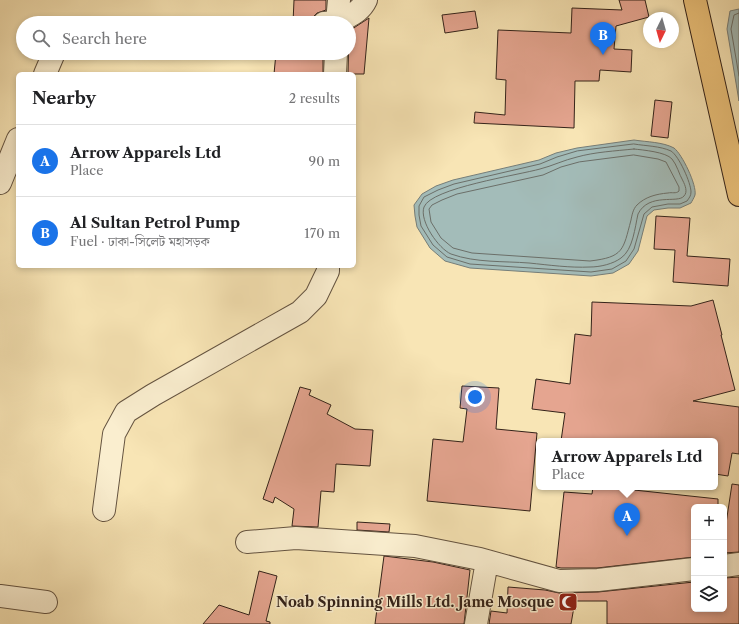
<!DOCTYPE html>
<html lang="en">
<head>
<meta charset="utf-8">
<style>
	body { margin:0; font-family:"Libre Caslon Text","Noto Serif Bengali",serif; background:#f2f2f2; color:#202124 }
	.controls { position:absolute; right:12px; bottom:12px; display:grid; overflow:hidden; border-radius:6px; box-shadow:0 2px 6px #0003 }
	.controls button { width:36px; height:36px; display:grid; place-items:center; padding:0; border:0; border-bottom:1px solid #e0e0e0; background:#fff; color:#202124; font:20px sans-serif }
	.compass { position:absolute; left:643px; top:12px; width:36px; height:36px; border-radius:50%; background:#fff; box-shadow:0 2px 6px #0003; rotate:185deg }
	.you { position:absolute; left:475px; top:397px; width:14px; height:14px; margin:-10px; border:3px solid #fff; border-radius:50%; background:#1a73e8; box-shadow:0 0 0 6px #1a73e833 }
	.badge { display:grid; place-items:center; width:26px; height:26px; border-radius:50%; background:#1a73e8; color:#fff; font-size:13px; font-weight:700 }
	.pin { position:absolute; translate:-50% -33px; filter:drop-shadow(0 1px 2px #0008) }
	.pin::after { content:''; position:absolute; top:21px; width:14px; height:12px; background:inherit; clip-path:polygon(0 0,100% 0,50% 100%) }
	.popup { position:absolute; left:536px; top:438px; width:182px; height:52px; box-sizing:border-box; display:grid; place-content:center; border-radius:6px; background:#fff; filter:drop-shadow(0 1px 3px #0005); font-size:13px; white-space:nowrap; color:#757577 }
	.popup b { font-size:15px; color:#202124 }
	.popup::after { content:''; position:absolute; left:50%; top:100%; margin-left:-8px; border:8px solid transparent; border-top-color:#fff }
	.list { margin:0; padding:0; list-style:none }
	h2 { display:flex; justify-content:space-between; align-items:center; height:52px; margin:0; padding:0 16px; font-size:17px }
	h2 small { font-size:13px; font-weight:400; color:#757577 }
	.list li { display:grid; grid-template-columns:26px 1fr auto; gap:12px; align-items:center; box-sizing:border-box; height:72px; padding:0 16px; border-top:1px solid #e0e0e0 }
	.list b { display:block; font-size:15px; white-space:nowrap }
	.list p { margin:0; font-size:13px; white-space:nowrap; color:#757577 }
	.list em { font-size:13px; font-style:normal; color:#757577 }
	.icon { flex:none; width:22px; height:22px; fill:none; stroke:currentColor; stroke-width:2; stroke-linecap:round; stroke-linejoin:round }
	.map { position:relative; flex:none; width:739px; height:624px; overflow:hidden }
	.search { position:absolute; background:#fff; box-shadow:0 2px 6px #0003; left:16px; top:16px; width:340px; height:44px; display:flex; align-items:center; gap:10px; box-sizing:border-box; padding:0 14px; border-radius:22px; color:#757577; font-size:15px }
	.panel { position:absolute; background:#fff; box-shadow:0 2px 6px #0003; left:16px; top:72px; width:340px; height:196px; border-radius:6px }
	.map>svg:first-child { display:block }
	.water { fill:#a3bcb9; stroke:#767e79 }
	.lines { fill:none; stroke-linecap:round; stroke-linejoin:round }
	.shore { stroke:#6b6f69; stroke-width:1 }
	.building { fill:#e5a590; stroke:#332219 }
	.minor-casing { stroke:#645340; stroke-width:24 }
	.highway-casing { stroke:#332219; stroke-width:24 }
	.minor { stroke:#faeecf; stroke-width:22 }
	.highway { stroke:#ecc27a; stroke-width:22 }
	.labels { text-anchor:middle; stroke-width:3; stroke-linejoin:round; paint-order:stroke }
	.poi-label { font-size:14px; font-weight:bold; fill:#332219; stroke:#faeecf; text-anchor:end }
</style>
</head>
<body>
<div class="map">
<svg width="739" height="624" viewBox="0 0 739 624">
	<rect width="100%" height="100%" fill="#f8e5b5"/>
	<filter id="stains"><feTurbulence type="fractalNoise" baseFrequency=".005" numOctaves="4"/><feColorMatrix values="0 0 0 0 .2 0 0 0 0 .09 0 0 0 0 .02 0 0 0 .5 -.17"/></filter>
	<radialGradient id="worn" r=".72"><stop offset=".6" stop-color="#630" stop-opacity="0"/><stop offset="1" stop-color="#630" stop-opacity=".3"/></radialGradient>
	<path class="water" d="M739,9V101L727,29L730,11Z
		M634,140C647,142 663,142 674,148C682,154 697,185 695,195C694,198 692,201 691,203L680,208H668L654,210L647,216L638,251L629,264L613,273L591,276L470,268L445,261L430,248L417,227L415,216L414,205L422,194L436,186L453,180L539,160L556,153L577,148Z"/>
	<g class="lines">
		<path class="shore" d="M739,13L734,15L731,29L739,76
			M634,144C646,146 660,146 671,151C679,156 691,183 691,192C691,196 689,198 687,201L680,204H668L652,207L644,214L634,249L626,261L612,269L591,272L470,264L447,257L433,245L421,226L419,215V206L424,197L438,190L454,184L540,164L557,157L577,151Z
			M634,149C643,150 666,152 672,159C677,165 679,174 683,181C685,185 688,192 684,196C678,204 649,192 638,214C635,227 633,250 621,258C613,264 600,267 590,267C570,268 549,265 529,263C504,261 476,263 451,254C439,249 419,221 424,207C431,188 519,175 540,169C552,166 564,160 577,157C595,152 615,151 634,149Z
			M634,155L658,159L666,162L679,187V191C676,194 672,192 668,193C656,194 645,197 637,205C633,209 632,215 631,220C623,250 624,257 590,261L472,253L453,248L441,238L431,222L429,209L432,205L442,200L457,194L543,175L561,167L579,162Z"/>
	</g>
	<path class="building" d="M294,0H326V10L317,13L313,17L312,23H293Z
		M619,0H645L649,17L616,26L614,49L632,50L631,72L600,70L599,81H575L574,128L474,123L475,112L505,115L506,80L496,79L498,30L571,33L572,8L622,10Z
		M475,11L478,28L445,33L442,15Z
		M369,18L364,74H348L349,31Z
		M276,53H323V74H274Z
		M655,100L672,102L668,138L651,136Z
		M656,216L690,218L687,256L730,259L728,286L673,282L675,250L654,249Z
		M713,300L722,335H721L735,390L693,401L739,407V454L732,453L728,476L715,474V441H561L565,413L532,409L536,379L570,384L575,334L591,336L592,302L691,306Z
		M462,386L499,388L496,429L537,433L530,511L427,501L433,439L463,442L467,409L460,408Z
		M300,387L311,390L309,395L331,405L327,414L355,429L373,430L370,466L336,464L334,492L321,491L318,527L292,526L294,509L275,497L273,503L263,499Z
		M732,484L739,485V552L724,553V537Z
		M593,487H606L718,499V507H694V557L597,568H561L556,567L564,492L592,494Z
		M357,522L390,524L389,532L357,530Z
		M384,556L433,562L470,570L464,624H375Z
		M259,571L277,576L266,621L270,622V624H203L219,605L249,615Z
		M739,577V624H607V601H575L571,624H489L491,611L507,613L508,587L545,590L559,593L598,592L694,582V609H724V578Z"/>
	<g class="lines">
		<defs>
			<path id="minor" d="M324,23L337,22L339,0
				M337,23C348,16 360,13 366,0
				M45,74L54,53
				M335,74L336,53
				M0,183L18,139
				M104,510L114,434L126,412L153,395L300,312L316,296L328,271V266
				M247,542L296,538L415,546L480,559L559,581L598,580L694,569
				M724,566L739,564
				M0,596L46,602
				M476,624L487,561"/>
			<path id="highway" d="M695,0L739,195"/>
		</defs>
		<use href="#minor" class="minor-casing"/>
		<use href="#highway" class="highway-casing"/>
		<use href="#minor" class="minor"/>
		<use href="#highway" class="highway"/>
	</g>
	<defs>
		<symbol id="mosque-square" viewBox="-11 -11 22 22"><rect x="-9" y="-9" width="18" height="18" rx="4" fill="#8f2418" stroke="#faeecf"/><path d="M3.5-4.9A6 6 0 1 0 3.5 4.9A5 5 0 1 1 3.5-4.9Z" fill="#fff"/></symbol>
	</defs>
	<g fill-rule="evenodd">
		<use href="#mosque-square" x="557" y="591" width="22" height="22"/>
	</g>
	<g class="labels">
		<g class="poi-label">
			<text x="554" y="607">Noab Spinning Mills Ltd. Jame Mosque</text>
		</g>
	</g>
	<rect width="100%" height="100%" filter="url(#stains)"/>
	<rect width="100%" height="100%" fill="url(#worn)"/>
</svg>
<div class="controls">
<button>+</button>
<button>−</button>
<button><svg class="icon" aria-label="layers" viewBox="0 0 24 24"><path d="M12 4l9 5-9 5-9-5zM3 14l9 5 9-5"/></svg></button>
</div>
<svg class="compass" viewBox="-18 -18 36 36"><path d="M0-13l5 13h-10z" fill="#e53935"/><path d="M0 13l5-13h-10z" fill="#757577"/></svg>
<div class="you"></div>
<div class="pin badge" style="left:627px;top:536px">A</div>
<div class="popup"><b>Arrow Apparels Ltd</b>Place</div>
<div class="pin badge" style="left:603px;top:55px">B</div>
<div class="search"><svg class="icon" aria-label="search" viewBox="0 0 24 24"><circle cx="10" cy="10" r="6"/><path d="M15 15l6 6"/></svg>Search here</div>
<section class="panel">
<h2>Nearby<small>2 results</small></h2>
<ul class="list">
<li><span class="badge">A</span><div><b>Arrow Apparels Ltd</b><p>Place</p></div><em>90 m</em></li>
<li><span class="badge">B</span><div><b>Al Sultan Petrol Pump</b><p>Fuel · ঢাকা-সিলেট মহাসড়ক</p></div><em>170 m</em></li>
</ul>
</section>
</div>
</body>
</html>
